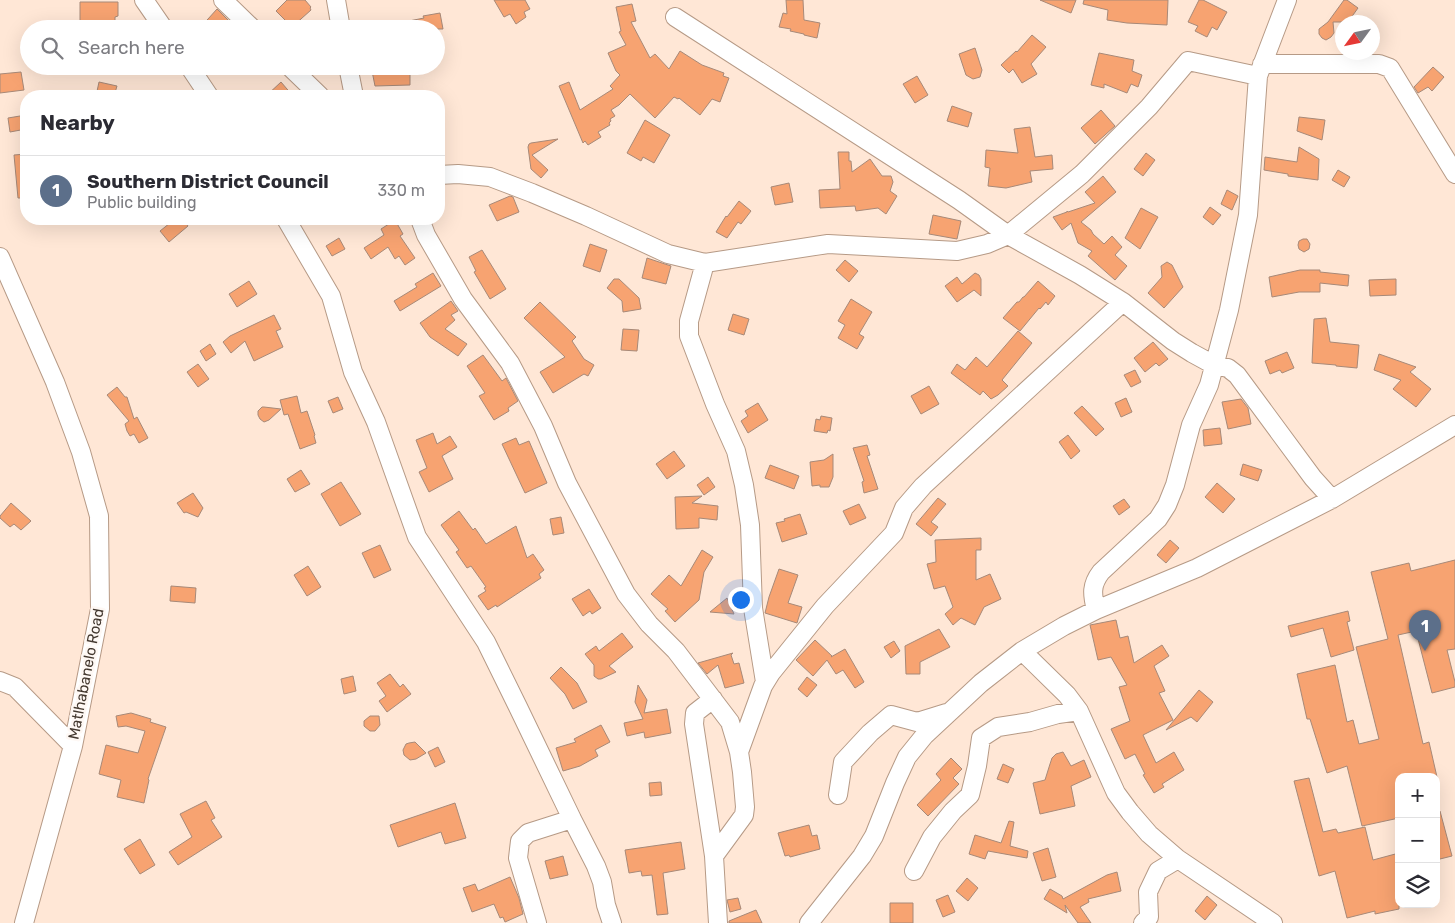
<!DOCTYPE html>
<html lang="en">
<head>
<meta charset="utf-8">
<style>
	body { margin:0; font-family:Rubik,sans-serif; background:#f7f7f7; color:#2b2b33 }
	.controls { position:absolute; right:15px; bottom:15px; display:grid; overflow:hidden; border-radius:10px; box-shadow:0 5px 20px #0002 }
	.controls button { width:45px; height:45px; display:grid; place-items:center; padding:0; border:0; border-bottom:1px solid #e1e1e2; background:#fff; color:#2b2b33; font:25px sans-serif }
	.compass { position:absolute; left:1335px; top:15px; width:45px; height:45px; border-radius:50%; background:#fff; box-shadow:0 5px 20px #0002; rotate:237deg }
	.you { position:absolute; left:740px; top:599px; width:18px; height:18px; margin:-12px; border:4px solid #fff; border-radius:50%; background:#1a73e8; box-shadow:0 0 0 8px #1a73e833 }
	.badge { display:grid; place-items:center; width:32px; height:32px; border-radius:50%; background:#0b8043; color:#fff; font-size:16px; font-weight:700 }
	.pin { position:absolute; translate:-50% -41px; filter:drop-shadow(0 1px 2px #0008) }
	.pin::after { content:''; position:absolute; top:26px; width:18px; height:15px; background:inherit; clip-path:polygon(0 0,100% 0,50% 100%) }
	.list { margin:0; padding:0; list-style:none }
	h2 { display:flex; justify-content:space-between; align-items:center; height:65px; margin:0; padding:0 20px; font-size:21px }
	h2 small { font-size:16px; font-weight:400; color:#7c7c81 }
	.list li { display:grid; grid-template-columns:32px 1fr auto; gap:15px; align-items:center; box-sizing:border-box; height:70px; padding:0 20px; border-top:1px solid #e1e1e2 }
	.list b { display:block; font-size:19px; white-space:nowrap }
	.list p { margin:0; font-size:16px; white-space:nowrap; color:#7c7c81 }
	.list em { font-size:16px; font-style:normal; color:#7c7c81 }
	.icon { flex:none; width:28px; height:28px; fill:none; stroke:currentColor; stroke-width:2; stroke-linecap:round; stroke-linejoin:round }
	.map { position:relative; flex:none; width:1455px; height:923px; overflow:hidden }
	.search { position:absolute; background:#fff; box-shadow:0 5px 20px #0002; left:20px; top:20px; width:425px; height:55px; display:flex; align-items:center; gap:12px; box-sizing:border-box; padding:0 18px; border-radius:28px; color:#7c7c81; font-size:19px }
	.panel { position:absolute; background:#fff; box-shadow:0 5px 20px #0002; left:20px; top:90px; width:425px; height:135px; border-radius:20px }
	.map>svg:first-child { display:block }
	.building { fill:#f7a371; stroke:#a78978 }
	.lines { fill:none; stroke-linecap:round; stroke-linejoin:round }
	.minor-casing { stroke:#b69a86; stroke-width:20 }
	.minor { stroke:#fff; stroke-width:18 }
	.labels { text-anchor:middle; stroke-width:5; stroke-linejoin:round; paint-order:stroke }
	.street-label { font-size:15px; fill:#43382f; stroke:#fef8f4 }
</style>
</head>
<body>
<div class="map">
<svg width="1455" height="923" viewBox="0 0 1455 923">
	<rect width="100%" height="100%" fill="#ffe7d6"/>
	<path class="building" d="M287,0H305L311,7L310,8L311,10L292,27L276,11Z
		M494,0H525L530,9L524,12L526,17L516,24L510,14L504,17Z
		M786,0H803L804,20L820,23L817,38L804,35V34L790,31L791,29L779,27L783,13L787,14Z
		M1040,0H1076L1071,13Z
		M1084,0H1168L1167,25L1127,23L1107,20L1108,10L1083,4Z
		M1199,0H1203L1227,12L1217,30L1212,27L1207,37L1195,31L1198,26L1188,22Z
		M1344,0H1347L1358,8L1348,22H1333L1334,33L1331,37L1326,40L1322,38L1319,34V29L1328,22Z
		M80,2H118V16L115,17V27L93,26L91,28H80Z
		M632,4L636,21L631,22L650,58L655,54L669,69L680,51L702,65L724,73L723,76L729,78L720,102L712,99L700,115L679,98L678,99L674,97L655,118L630,94L619,105L611,110L615,116L610,119L611,121L609,123L610,125L598,132L601,137L588,145L585,141L583,143L559,86L569,82L580,110L613,89L610,86L620,75L616,71L608,53L626,45L619,32L621,31L616,7Z
		M217,9L237,29H199Z
		M440,13L443,29H399V23L424,18L423,16Z
		M1032,35L1046,47L1031,64L1037,74L1022,83L1013,69L1009,73L1001,65L1016,51L1017,52Z
		M975,48L982,70L980,77L973,79L966,75L959,54Z
		M1099,53L1134,60L1132,71L1142,75L1138,87L1131,84L1127,93L1104,84V88L1091,85Z
		M371,66H410V85L375,86Z
		M1433,67L1444,77L1432,91L1428,87L1418,93L1414,87Z
		M21,72L24,90L0,93V74Z
		M917,76L928,95L915,103L903,84Z
		M99,82L117,86L114,96H96Z
		M281,82L293,96H266Z
		M952,106L972,113L968,127L947,121Z
		M1101,110L1115,126L1095,144L1081,128Z
		M26,115V129L10,132L8,118Z
		M1299,117L1325,120L1322,140L1297,131Z
		M645,120L670,135L654,163L643,157L641,161L627,153Z
		M1030,127L1035,157L1052,155L1053,169L1030,171L1032,182L1006,188L988,186L990,168L985,167L986,150L1018,153L1014,129Z
		M558,139L532,155L548,170L541,178L531,169L528,147L529,144L531,143Z
		M1299,147L1319,159L1318,180L1288,176V174L1264,170L1265,157L1297,162Z
		M838,152H849V161H851L852,172L870,159L882,176H891L893,182L890,191L897,196L886,214L878,208L856,211L855,206L820,208L819,190L840,189Z
		M1146,153L1155,160L1143,176L1134,169Z
		M26,154V198H18L14,155Z
		M1338,170L1350,177L1344,187L1332,180Z
		M1103,176L1116,192L1081,222L1091,230L1093,234L1104,244L1112,236L1122,247L1115,255L1127,266L1115,280L1088,256L1092,251L1078,243L1071,223L1062,230L1053,217L1067,212V211L1068,212L1095,203L1085,192Z
		M789,183L793,202L775,205L771,187Z
		M1227,190L1238,196L1232,210L1221,204Z
		M510,196L513,197L519,212L497,221L489,205Z
		M739,201L751,211L741,224L738,222L727,238L716,232L726,216L727,217Z
		M1210,207L1221,215L1213,225L1203,217Z
		M1141,208L1158,217L1140,249L1125,238Z
		M933,215L961,221L957,239L929,234Z
		M175,219H183L188,226L169,242L160,231Z
		M395,220L403,234L400,236L415,258L405,265L399,256L395,259L388,247L371,259L364,248L384,235L381,229Z
		M339,238L345,249L332,256L326,246Z
		M1303,239H1307L1310,244L1309,249L1304,252L1299,249L1298,245L1299,241Z
		M590,244L607,250L600,272L583,266Z
		M482,250L506,289L490,299L474,272L476,271L469,257Z
		M647,258L671,266L666,284L642,278Z
		M845,260L858,271L849,282L836,270Z
		M1167,262L1172,265L1183,287L1164,308L1148,293L1162,277L1161,266Z
		M1300,270H1320V272L1349,275L1348,286L1320,283V292H1299L1272,297L1269,277Z
		M433,273L441,286L400,311L394,301L417,287L415,284Z
		M975,273L979,275L981,279V296L974,290L957,302L945,286L957,277L962,284Z
		M614,279H619L639,298L641,309L623,312L622,301L607,288Z
		M1396,279V295L1370,296L1369,280Z
		M249,281L257,294L237,307L229,294Z
		M1038,281L1055,296L1048,305L1046,302L1040,309L1039,308L1020,331L1003,318L1017,302H1019L1023,297H1024Z
		M851,299L872,312L859,334L864,337L857,349L838,338L845,325L838,321Z
		M451,301L458,311L451,315L455,320L445,329L467,344L458,356L430,337L420,323Z
		M540,302L576,337L572,341L584,359L594,365L588,376L584,374L553,393L540,372L565,357L524,318Z
		M733,314L749,319L744,335L728,330Z
		M274,315L281,329L276,331L283,347L254,361L245,341L231,353L223,342L230,336Z
		M1326,318L1330,342L1359,345L1357,368L1336,366V365L1312,363L1314,319Z
		M623,329L639,330L637,351L621,350Z
		M1018,331L1032,343L1002,380L1008,386L998,395L991,399L983,391L980,395L951,373L957,364L965,370L976,357L987,367Z
		M1153,342L1168,359L1159,366L1156,363L1145,372L1134,358Z
		M210,344L216,354L206,361L200,351Z
		M1287,352L1294,368L1282,373L1280,370L1270,374L1265,361Z
		M1379,354L1416,367L1410,372L1431,389L1416,407L1393,389L1401,380L1374,370Z
		M483,355L502,381L506,378L518,401L508,408L509,411L494,420L479,396L485,393L467,366Z
		M198,364L209,379L198,387L187,372Z
		M1135,370L1141,382L1131,387L1124,375Z
		M929,386L939,404L921,414L911,396Z
		M117,387L125,397H127L134,419L137,417L148,438L139,443L134,434L130,436L127,431L125,424L129,421L107,395Z
		M297,396L301,413L307,411L315,435L314,436L316,443L300,449L288,414L284,415L280,400Z
		M338,397L343,409L333,413L328,401Z
		M1126,398L1132,412L1121,417L1115,403Z
		M1241,399L1248,408L1251,424L1228,429L1222,402Z
		M758,403L768,420L748,433L741,421L748,416L745,411Z
		M1082,406L1104,429L1096,436L1074,413Z
		M262,407H264L281,409L269,420L264,422L260,419L258,415V411Z
		M821,416L832,418L830,431L828,430L827,433L814,431L816,419L820,420Z
		M1220,428L1222,444L1204,446L1203,430Z
		M433,433L437,444L450,436L457,447L442,456L453,479L429,492L419,472L427,468L416,440Z
		M1068,435L1080,451L1071,459L1059,442Z
		M516,438L519,445L529,441L547,483L525,493L502,444Z
		M867,445L870,455L867,456L878,489L864,493L862,482L864,481L853,448Z
		M674,451L685,466L667,479L656,464Z
		M833,454V477L829,487H820V485L812,486L810,462L824,460Z
		M1243,464L1262,470L1258,481L1240,475Z
		M770,465L799,476L794,489L765,478Z
		M301,470L310,484L295,492L287,479Z
		M708,477L715,487L704,495L697,485Z
		M341,482L361,514L340,526L321,494Z
		M1217,483L1235,499L1223,513L1205,497Z
		M193,493L203,508L198,517L186,512L184,513L177,503Z
		M702,496L692,503L718,506L717,520L699,518V528L676,529L675,497Z
		M938,498L946,504L931,522L938,527L931,536L916,524Z
		M1124,499L1130,507L1119,515L1113,506Z
		M11,503L31,521L21,530L14,524L10,527L0,518V516Z
		M859,504L866,518L850,525L843,511Z
		M459,511L473,530L475,528L486,544L516,526L527,558L533,554L544,570L539,574L541,578L497,607L496,605L488,610L478,596L486,591L484,588L486,587L471,566L467,568L456,552L459,550L441,525Z
		M800,514L807,534L782,542L776,523L785,521L784,519Z
		M561,517L564,533L553,535L550,519Z
		M981,538V550H976V580L990,574L1001,599L984,607L975,625L961,618L953,625L945,614L953,607L945,586L934,589L927,564L936,562L935,540Z
		M1170,540L1179,548L1166,563L1157,555Z
		M380,545L391,570L374,578L362,553Z
		M702,550L713,557L704,572L699,600L675,622L665,611L668,609L651,594L669,575L681,586Z
		M1455,560V649L1447,650L1455,682V687L1432,693L1416,631L1398,635L1423,744L1429,742L1437,777H1399V818L1362,826L1347,766L1327,773L1310,719H1307L1297,674L1335,665L1347,722L1353,720L1359,744L1379,739L1356,647L1388,639L1371,572L1409,563L1411,571Z
		M308,566L321,587L307,596L294,575Z
		M779,569L798,575L788,603L802,607L797,623L765,613L769,597Z
		M171,586L196,588L195,603L170,601Z
		M589,589L601,608L592,614L590,611L583,616L572,599Z
		M727,598L734,614L710,612Z
		M1348,611L1350,621L1347,622L1354,650L1331,657L1323,628L1291,637L1288,626Z
		M1116,620L1120,638L1128,636L1134,663L1162,645L1169,656L1154,666L1165,691L1159,693L1173,720L1143,735L1156,763L1174,752L1184,770L1162,784L1164,787L1154,793L1143,775L1145,774L1135,754L1125,759L1111,729L1130,721L1119,687L1127,685L1111,657L1098,660L1090,625Z
		M939,629L950,647L920,662V674H906L905,646Z
		M622,633L633,647L609,666L616,672L601,679H598L594,676V665L585,654L596,646L599,651Z
		M815,640L832,656L831,657L845,649L864,682L855,688L843,670L836,674L827,660L813,676L796,660Z
		M894,641L900,651L891,658L884,647Z
		M733,653L731,655L734,664L739,663L744,683L725,688L718,665L707,674L698,663Z
		M561,667L577,683L587,702L573,709L565,694L550,678Z
		M390,674L400,687L403,684L411,694L387,712L379,701L386,696L377,683Z
		M353,676L356,691L344,694L341,679Z
		M807,677L817,685L807,697L798,689Z
		M638,685L647,700L644,713L667,709L671,733L645,738L644,732L627,736L624,723L643,719L635,702Z
		M1199,690L1213,702L1197,722L1191,717L1166,730Z
		M131,713L151,719L150,722L166,727L148,779L149,780L144,803L117,797L121,780L99,774L106,745L138,753L145,731L126,726L118,727L116,716Z
		M370,716H379L380,725L375,731H370L364,726V721Z
		M601,725L610,742L595,750L598,756L580,766L563,771L556,748L576,742L574,739Z
		M415,742L426,753L416,759L410,760L404,755L403,750L406,744L409,743Z
		M438,747L445,762L435,767L428,752Z
		M1063,752L1071,766L1084,760L1091,777L1071,786L1075,806L1040,814L1033,783L1045,780L1050,764L1052,758L1056,754Z
		M951,758L962,769L953,778L959,784L928,816L917,805L941,780L936,774Z
		M1003,764L1014,769L1008,783L997,779Z
		M1309,778L1323,832L1336,829L1338,833L1365,827L1373,860L1399,853V909L1375,914V911L1347,918L1335,871L1319,876L1294,781Z
		M661,782L662,795L650,796L649,783Z
		M206,801L215,818L211,820L222,837L178,865L169,852L192,837L180,814Z
		M455,803L466,838L445,844L441,832L398,847L390,825Z
		M1436,811H1440L1452,856L1436,860Z
		M1009,821L1014,822L1010,846L1028,851L1027,858L988,851L985,859L969,854L975,835L1001,843Z
		M809,825L812,836L817,835L820,849L790,857L789,855L785,856L778,833Z
		M140,839L155,865L140,874L124,849Z
		M681,842L685,869L663,873L668,914L657,915L652,875L642,876L641,871L629,873L625,850Z
		M1048,848L1056,877L1042,881L1033,853Z
		M563,856L568,875L550,879L545,861Z
		M1117,872L1121,891L1088,899L1089,902L1080,907L1091,923H1078L1065,905L1067,913L1044,899L1050,889L1062,896L1063,899L1107,875Z
		M510,877L519,898L523,914L505,922L503,917L500,918L494,904L472,912L463,888L475,884L478,891Z
		M967,878L978,888L968,901L956,891Z
		M948,895L955,912L943,917L936,900Z
		M1207,896L1217,905L1205,920L1195,911Z
		M738,898L741,909L730,912L727,900Z
		M890,903H913V923H890Z
		M756,910L762,923H729V921Z"/>
	<g class="lines">
		<defs>
			<path id="minor" d="M144,0L164,29
				M223,0L253,29
				M336,0L341,29
				M675,17L959,200L1008,235L1082,174L1149,107L1188,61L1258,76
				M1262,64H1379L1390,68L1455,174
				M189,66L209,96
				M289,66L320,96
				M348,66L354,96
				M439,175L458,174L490,177L532,193L586,216L668,254L705,263L828,244L957,251L987,244L1008,235L1080,275L1123,302L1173,341L1192,353L1214,365L1228,368L1237,375L1313,478L1332,499
				M286,219L331,296L353,372L376,422L417,537L486,642L518,707L572,819L596,866L602,882L606,905L612,923
				M420,219L426,235L463,299L510,363L543,426L567,483L626,594L649,624L676,651L730,722L739,752L742,772L745,807L744,815L714,856L718,923
				M0,257L55,382L81,452L99,516L100,609L73,746L24,923
				M705,263L689,321V336L715,404L736,451L744,485L750,525L753,608L765,682
				M1096,610C1092,594 1091,585 1101,572L1158,519L1167,505L1175,485L1191,425L1209,385L1229,310L1248,215L1258,76L1287,0
				M1022,651L1067,695L1079,711L1116,793L1130,812L1149,834L1178,859L1273,923
				M0,681L15,687L73,746
				M713,699L695,713L694,724L714,856
				M739,752L763,686L771,673L825,606L894,533L904,508L923,486L1123,302
				M838,795L843,762L870,733L891,715L917,722L946,713
				M914,871L932,837L953,811L970,795L977,766L981,738L998,727L1030,722L1058,714L1079,711
				M537,923L518,858L520,841L528,833L572,819
				M809,923L862,856L874,836L895,783L907,757L924,736L981,683L1022,651L1064,626L1096,610L1197,568L1332,499L1455,425
				M1143,923L1149,917L1148,892L1158,871L1178,859"/>
		</defs>
		<use href="#minor" class="minor-casing"/>
		<use href="#minor" class="minor"/>
	</g>
	<g class="labels">
		<g class="street-label">
			<text transform="translate(86 674) rotate(-79)" y="5">Matlhabanelo Road</text>
		</g>
	</g>
</svg>
<div class="controls">
<button>+</button>
<button>−</button>
<button><svg class="icon" aria-label="layers" viewBox="0 0 24 24"><path d="M12 4l9 5-9 5-9-5zM3 14l9 5 9-5"/></svg></button>
</div>
<svg class="compass" viewBox="-18 -18 36 36"><path d="M0-13l5 13h-10z" fill="#e53935"/><path d="M0 13l5-13h-10z" fill="#7c7c81"/></svg>
<div class="you"></div>
<div class="pin badge" style="left:1425px;top:651px;background:#5c6f8a">1</div>
<div class="search"><svg class="icon" aria-label="search" viewBox="0 0 24 24"><circle cx="10" cy="10" r="6"/><path d="M15 15l6 6"/></svg>Search here</div>
<section class="panel">
<h2>Nearby<small></small></h2>
<ul class="list">
<li><span class="badge" style="background:#5c6f8a">1</span><div><b>Southern District Council</b><p>Public building</p></div><em>330 m</em></li>
</ul>
</section>
</div>
</body>
</html>
